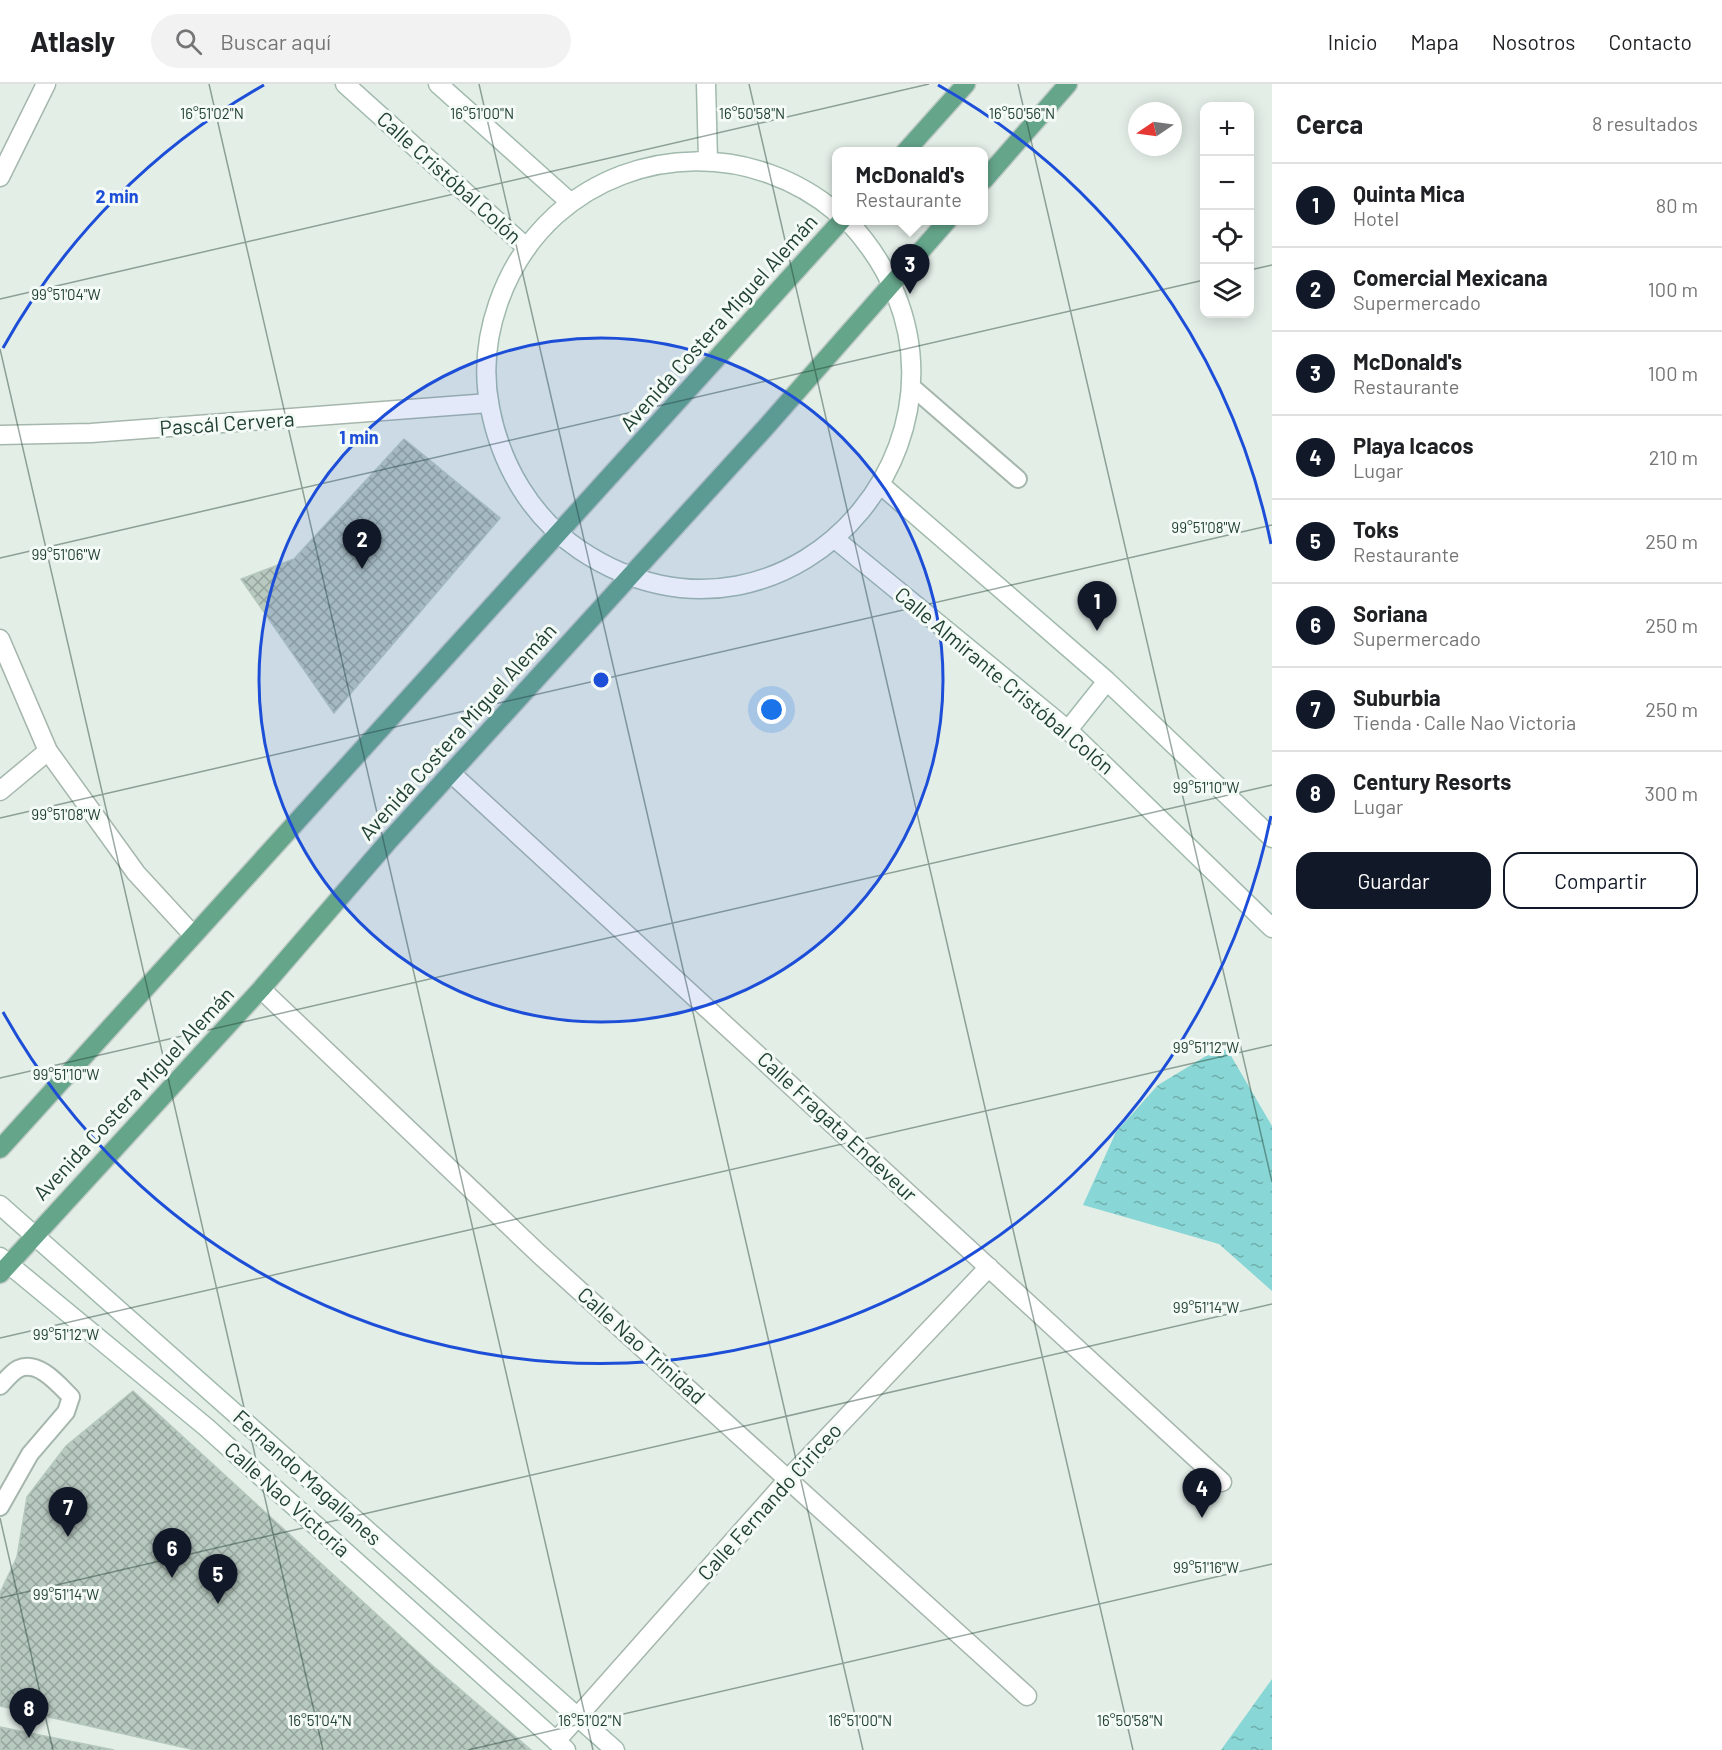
<!DOCTYPE html>
<html lang="es">
<head>
<meta charset="utf-8">
<style>
	body { margin:0; font-family:Barlow,sans-serif; background:#f2f2f2; color:#202124 }
	.controls { position:absolute; right:18px; top:18px; display:grid; overflow:hidden; border-radius:12px; box-shadow:0 3px 15px #0003 }
	.controls button { width:54px; height:54px; display:grid; place-items:center; padding:0; border:0; border-bottom:2px solid #e0e0e0; background:#fff; color:#202124; font:30px sans-serif }
	.compass { position:absolute; left:1128px; top:18px; width:54px; height:54px; border-radius:50%; background:#fff; box-shadow:0 3px 15px #0003; rotate:257deg }
	.you { position:absolute; left:772px; top:626px; width:21px; height:21px; margin:-15px; border:4px solid #fff; border-radius:50%; background:#1a73e8; box-shadow:0 0 0 9px #1a73e833 }
	.badge { display:grid; place-items:center; width:39px; height:39px; border-radius:50%; background:#111827; color:#fff; font-size:20px; font-weight:700 }
	.pin { position:absolute; translate:-50% -50px; filter:drop-shadow(0 2px 3px #0008) }
	.pin::after { content:''; position:absolute; top:32px; width:21px; height:18px; background:inherit; clip-path:polygon(0 0,100% 0,50% 100%) }
	.popup { position:absolute; left:832px; top:63px; width:156px; height:78px; box-sizing:border-box; display:grid; place-content:center; border-radius:12px; background:#fff; filter:drop-shadow(0 2px 4px #0005); font-size:20px; white-space:nowrap; color:#757577 }
	.popup b { font-size:22px; color:#202124 }
	.popup::after { content:''; position:absolute; left:50%; top:100%; margin-left:-12px; border:12px solid transparent; border-top-color:#fff }
	.list { margin:0; padding:0; list-style:none }
	h2 { display:flex; justify-content:space-between; align-items:center; height:78px; margin:0; padding:0 24px; font-size:26px }
	h2 small { font-size:20px; font-weight:400; color:#757577 }
	.list li { display:grid; grid-template-columns:39px 1fr auto; gap:18px; align-items:center; box-sizing:border-box; height:84px; padding:0 24px; border-top:2px solid #e0e0e0 }
	.list b { display:block; font-size:22px; white-space:nowrap }
	.list p { margin:0; font-size:20px; white-space:nowrap; color:#757577 }
	.list em { font-size:20px; font-style:normal; color:#757577 }
	.actions { display:flex; gap:12px; padding:18px 24px }
	.actions a { flex:1; padding:14px 0; border:2px solid #111827; border-radius:18px; text-align:center; font-size:21px; color:#111827 }
	.actions .main { background:#111827; color:#fff }
	.icon { flex:none; width:33px; height:33px; fill:none; stroke:currentColor; stroke-width:2; stroke-linecap:round; stroke-linejoin:round }
	.map { position:relative; flex:none; width:1272px; height:1666px; overflow:hidden }
	header { display:flex; align-items:center; gap:36px; box-sizing:border-box; height:84px; padding:0 30px; background:#fff; border-bottom:2px solid #e0e0e0 }
	header strong { font-size:28px }
	nav { display:flex; gap:33px; margin-inline-start:auto; font-size:21px }
	.search { width:420px; height:54px; background:#f2f2f2; display:flex; align-items:center; gap:15px; box-sizing:border-box; padding:0 21px; border-radius:33px; color:#757577; font-size:22px }
	main { display:flex }
	aside { flex:1; background:#fff }
	.map>svg:first-child { display:block }
	.water { fill:url(#water-ripples) }
	.building { fill:url(#building-cross-hatch); stroke:#b5c8bd; stroke-width:1.5 }
	.lines { fill:none; stroke-linecap:round; stroke-linejoin:round }
	.lane-casing { stroke:#a5b7ad; stroke-width:20 }
	.street-casing { stroke:#a5b7ad; stroke-width:21 }
	.secondary-casing { stroke:#a1baad; stroke-width:21 }
	.primary-casing { stroke:#c1cac6; stroke-width:21 }
	.lane { stroke:#fff; stroke-width:16 }
	.street { stroke:#fff; stroke-width:18 }
	.secondary { stroke:#fff; stroke-width:18 }
	.primary { stroke:#65a68b; stroke-width:18 }
	.ticks { fill:none; stroke:#214133; stroke-width:1.5; stroke-opacity:0.45 }
	.ring { fill:none; stroke:#1d4ed8; stroke-width:3 }
	.labels { text-anchor:middle; stroke-width:6; stroke-linejoin:round; paint-order:stroke }
	.street-label { font-size:21px; fill:#214133; stroke:#f4faf6 }
	.ticks-label { font-size:15px; text-anchor:middle; fill:#214133; stroke:#f4faf6; stroke-width:6; stroke-linejoin:round; paint-order:stroke }
	.centre { fill:#1d4ed8; stroke:#f4faf6; stroke-width:3 }
	.ring-label { font-size:18px; text-anchor:middle; font-weight:bold; fill:#1d4ed8; stroke:#f4faf6; stroke-width:6; stroke-linejoin:round; paint-order:stroke }
</style>
</head>
<body>
<header>
<strong>Atlasly</strong>
<div class="search"><svg class="icon" aria-label="search" viewBox="0 0 24 24"><circle cx="10" cy="10" r="6"/><path d="M15 15l6 6"/></svg>Buscar aquí</div>
<nav><a>Inicio</a><a>Mapa</a><a>Nosotros</a><a>Contacto</a></nav>
</header>
<main>
<div class="map">
<svg width="1272" height="1666" viewBox="0 0 1272 1666">
	<defs>
		<pattern id="water-ripples" width="26" height="14" patternUnits="userSpaceOnUse" patternTransform="scale(1.5)"><rect width="26" height="14" fill="#88d6d5"/><path d="M2 4q2-2 4 0t4 0M15 11q2-2 4 0t4 0" fill="none" stroke="#6fafad"/></pattern>
		<pattern id="building-cross-hatch" width="8" height="8" patternUnits="userSpaceOnUse" patternTransform="scale(1.5)"><rect width="8" height="8" fill="#b8c9c0"/><path d="M0 0l8 8M0 8l8-8" fill="none" stroke="#95a59d"/></pattern>
	</defs>
	<rect width="100%" height="100%" fill="#e3eee7"/>
	<path class="water" d="M1227,965L1272,1042V1207L1219,1160L1083,1121L1116,1048L1158,1001L1206,972Z
		M1272,1595V1666H1221Z"/>
	<path class="building" d="M404,355L500,434L334,629L241,495L294,475Z
		M133,1307L433,1582L531,1666H195L0,1622V1509L17,1473L27,1413L66,1362Z
		M0,1643L114,1666H0Z"/>
	<g class="lines">
		<defs>
			<path id="lane" d="M911,302L1018,395
				M0,1302C5,1297 12,1288 18,1285C38,1275 59,1301 71,1313L66,1328L30,1370L0,1423"/>
			<path id="street" d="M0,93L46,0
				M0,351L91,349L489,319
				M0,555L48,667L136,789L193,851
				M451,689L1222,1398
				M0,707L48,667
				M261,905L539,1170L1027,1612
				M556,1657L789,1394L989,1183"/>
			<path id="secondary" d="M345,0L527,164
				M438,0L571,119
				M706,0L708,76
				M836,128C755,60 636,60 556,131C504,178 476,255 490,324C501,381 531,433 580,466C794,609 1027,327 847,136
				M881,401L1107,597L1272,754
				M835,455L1068,646L1272,844
				M1068,646L1107,597
				M0,1121L615,1666
				M0,1173L206,1343L566,1666"/>
			<path id="primary" d="M905,68L966,0
				M984,96L1068,0
				M0,1065L842,136
				M0,1190L261,905L387,759L766,343L948,136"/>
		</defs>
		<use href="#lane" class="lane-casing"/>
		<use href="#street" class="street-casing"/>
		<use href="#secondary" class="secondary-casing"/>
		<use href="#primary" class="primary-casing"/>
		<use href="#lane" class="lane"/>
		<use href="#street" class="street"/>
		<use href="#secondary" class="secondary"/>
		<use href="#primary" class="primary"/>
	</g>
	<path class="ticks" d="M209,0L593,1666M479,0L863,1666M749,0L1133,1666M1018,0L1272,1098M1250,186L1272,181M0,215L929,0M0,265L323,1666M0,474L1204,196M0,734L1272,441M0,994L1272,701M0,1254L1272,961M0,1434L53,1666M0,1514L1272,1220M468,1666L1272,1480"/>
	<circle cx="601" cy="596" r="342" fill="#1d4ed8" fill-opacity=".12"/>
	<g class="ring">
		<circle cx="601" cy="596" r="342"/>
		<path d="M1271 732A684 684 0 0 1 3 928M3 264A684 684 0 0 1 264 1M938 1A684 684 0 0 1 1271 460"/>
	</g>
	<g class="labels">
		<g class="street-label">
			<text transform="translate(449 94) rotate(42)" y="7">Calle Cristóbal Colón</text>
			<text transform="translate(719 239) rotate(-48)" y="7">Avenida Costera Miguel Alemán</text>
			<text transform="translate(227 340) rotate(-4)" y="7">Pascál Cervera</text>
			<text transform="translate(1004 597) rotate(40)" y="7">Calle Almirante Cristóbal Colón</text>
			<text transform="translate(458 648) rotate(-48)" y="7">Avenida Costera Miguel Alemán</text>
			<text transform="translate(134 1010) rotate(-47)" y="7">Avenida Costera Miguel Alemán</text>
			<text transform="translate(837 1043) rotate(43)" y="7">Calle Fragata Endeveur</text>
			<text transform="translate(641 1262) rotate(42)" y="7">Calle Nao Trinidad</text>
			<text transform="translate(307 1394) rotate(42)" y="7">Fernando Magallanes</text>
			<text transform="translate(287 1416) rotate(42)" y="7">Calle Nao Victoria</text>
			<text transform="translate(770 1418) rotate(-48)" y="7">Calle Fernando Ciriceo</text>
		</g>
	</g>
	<g class="ticks-label">
		<text x="212" y="35">16°51'02"N</text>
		<text x="482" y="35">16°51'00"N</text>
		<text x="752" y="35">16°50'58"N</text>
		<text x="1022" y="35">16°50'56"N</text>
		<text x="66" y="216">99°51'04"W</text>
		<text x="1206" y="449">99°51'08"W</text>
		<text x="66" y="476">99°51'06"W</text>
		<text x="1206" y="709">99°51'10"W</text>
		<text x="66" y="736">99°51'08"W</text>
		<text x="1206" y="969">99°51'12"W</text>
		<text x="66" y="996">99°51'10"W</text>
		<text x="1206" y="1229">99°51'14"W</text>
		<text x="66" y="1256">99°51'12"W</text>
		<text x="1206" y="1489">99°51'16"W</text>
		<text x="66" y="1516">99°51'14"W</text>
		<text x="320" y="1642">16°51'04"N</text>
		<text x="590" y="1642">16°51'02"N</text>
		<text x="860" y="1642">16°51'00"N</text>
		<text x="1130" y="1642">16°50'58"N</text>
	</g>
	<circle cx="601" cy="596" r="9" class="centre"/>
	<g class="ring-label">
		<text x="117" y="119">2 min</text>
		<text x="359" y="360">1 min</text>
	</g>
</svg>
<div class="controls">
<button>+</button>
<button>−</button>
<button><svg class="icon" aria-label="locate" viewBox="0 0 24 24"><circle cx="12" cy="12" r="6"/><path d="M12 2v4M12 18v4M2 12h4M18 12h4"/></svg></button>
<button><svg class="icon" aria-label="layers" viewBox="0 0 24 24"><path d="M12 4l9 5-9 5-9-5zM3 14l9 5 9-5"/></svg></button>
</div>
<svg class="compass" viewBox="-18 -18 36 36"><path d="M0-13l5 13h-10z" fill="#e53935"/><path d="M0 13l5-13h-10z" fill="#757577"/></svg>
<div class="you"></div>
<div class="pin badge" style="left:1097px;top:547px">1</div>
<div class="pin badge" style="left:362px;top:485px">2</div>
<div class="pin badge" style="left:910px;top:210px">3</div>
<div class="popup"><b>McDonald's</b>Restaurante</div>
<div class="pin badge" style="left:1202px;top:1434px">4</div>
<div class="pin badge" style="left:218px;top:1520px">5</div>
<div class="pin badge" style="left:172px;top:1494px">6</div>
<div class="pin badge" style="left:68px;top:1453px">7</div>
<div class="pin badge" style="left:29px;top:1654px">8</div>
</div>
<aside>
<h2>Cerca<small>8 resultados</small></h2>
<ul class="list">
<li><span class="badge">1</span><div><b>Quinta Mica</b><p>Hotel</p></div><em>80 m</em></li>
<li><span class="badge">2</span><div><b>Comercial Mexicana</b><p>Supermercado</p></div><em>100 m</em></li>
<li><span class="badge">3</span><div><b>McDonald's</b><p>Restaurante</p></div><em>100 m</em></li>
<li><span class="badge">4</span><div><b>Playa Icacos</b><p>Lugar</p></div><em>210 m</em></li>
<li><span class="badge">5</span><div><b>Toks</b><p>Restaurante</p></div><em>250 m</em></li>
<li><span class="badge">6</span><div><b>Soriana</b><p>Supermercado</p></div><em>250 m</em></li>
<li><span class="badge">7</span><div><b>Suburbia</b><p>Tienda · Calle Nao Victoria</p></div><em>250 m</em></li>
<li><span class="badge">8</span><div><b>Century Resorts</b><p>Lugar</p></div><em>300 m</em></li>
</ul>
<div class="actions"><a class="main">Guardar</a><a>Compartir</a></div>
</aside>
</main>
</body>
</html>
